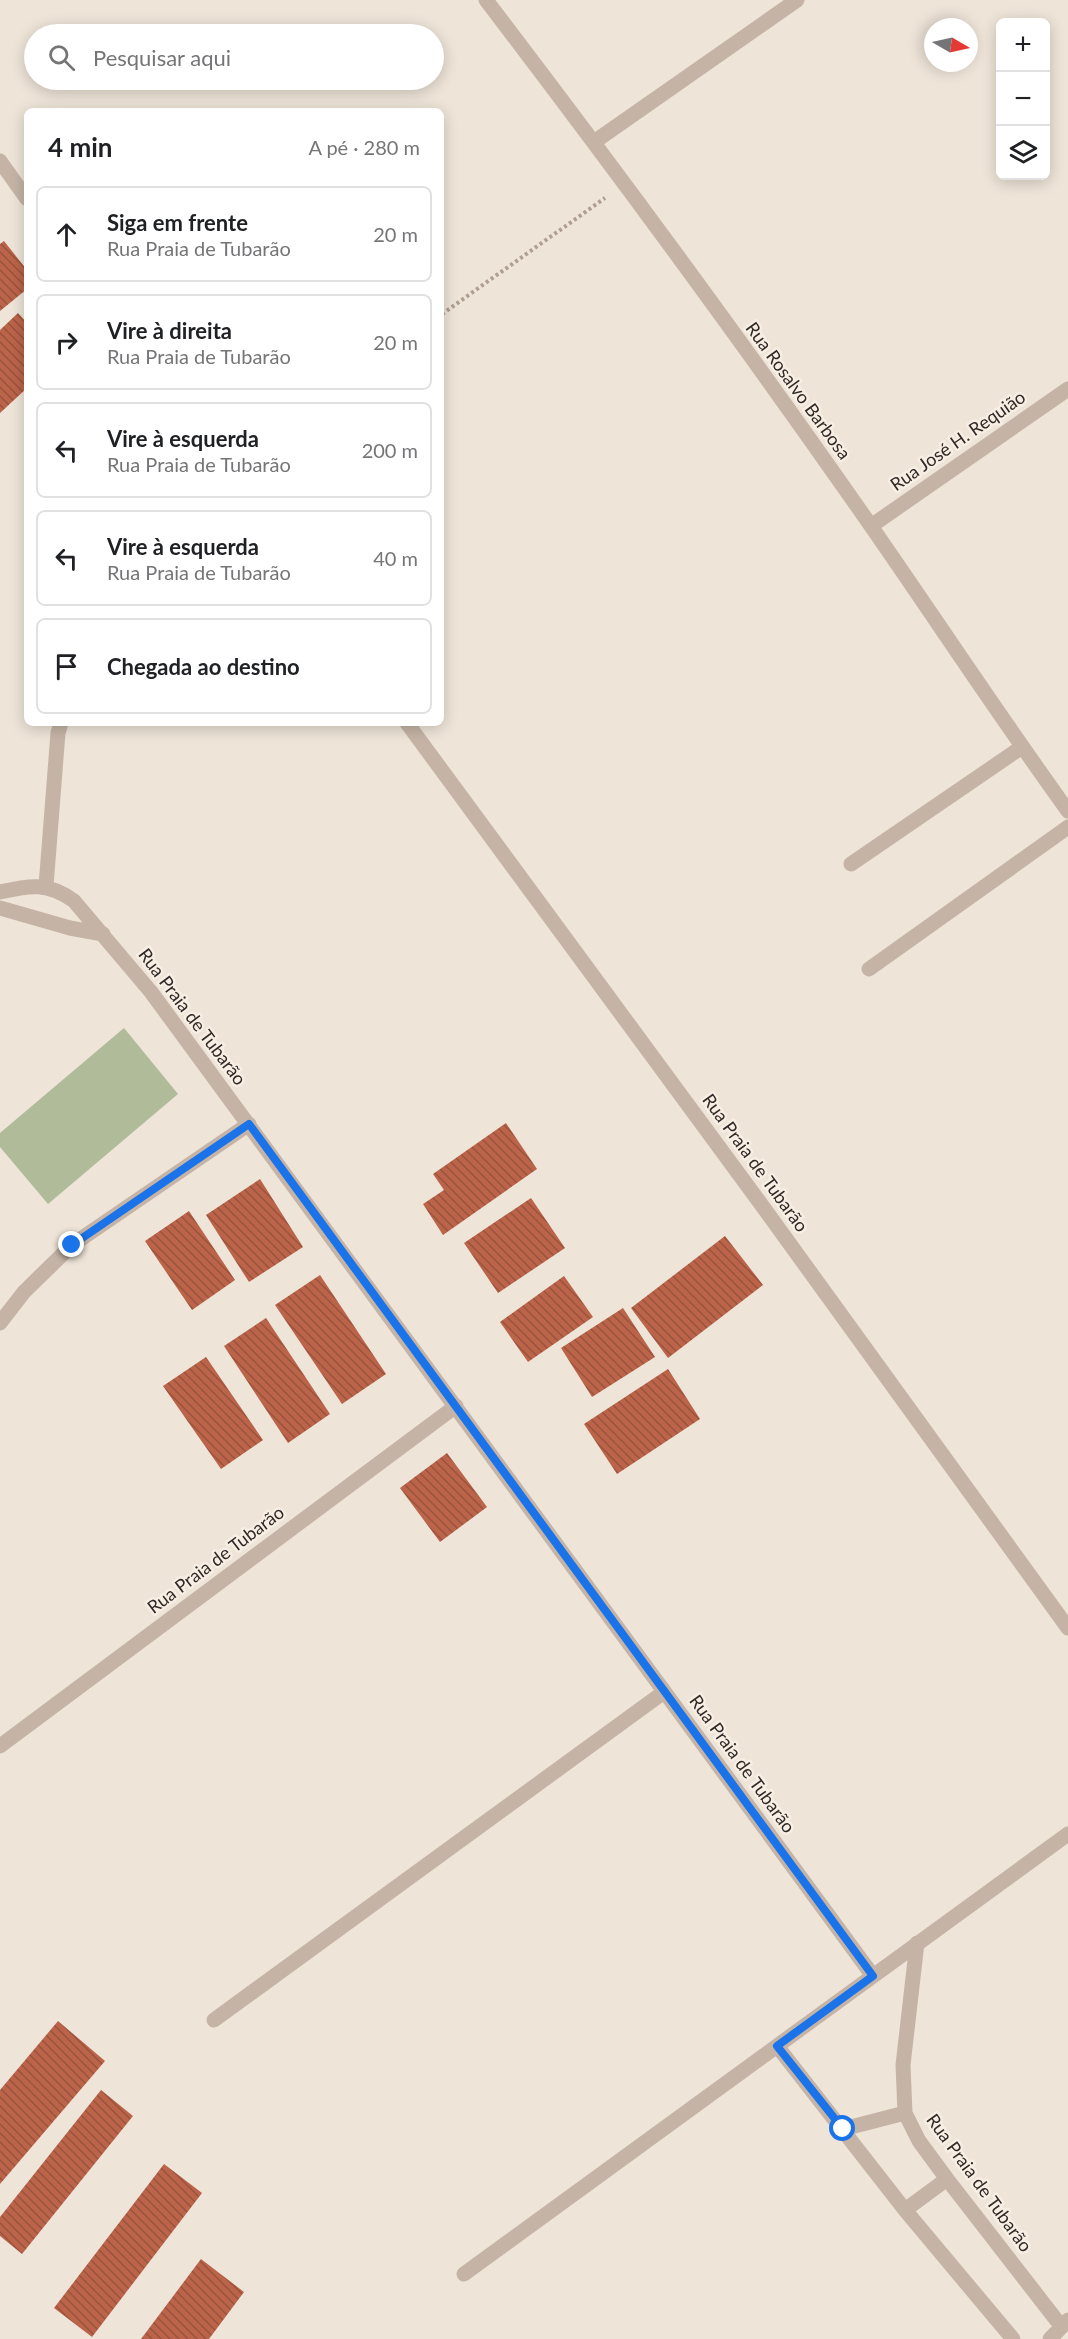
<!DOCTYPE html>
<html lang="pt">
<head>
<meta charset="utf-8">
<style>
	body { margin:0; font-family:Lato,sans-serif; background:#f6f6f6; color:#202124 }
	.controls { position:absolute; right:18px; top:18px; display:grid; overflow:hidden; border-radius:9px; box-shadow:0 3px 15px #0003 }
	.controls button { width:54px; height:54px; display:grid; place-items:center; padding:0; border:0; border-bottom:2px solid #e0e0e0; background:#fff; color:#202124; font:30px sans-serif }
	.compass { position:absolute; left:924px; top:18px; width:54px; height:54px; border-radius:50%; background:#fff; box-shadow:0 3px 15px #0003; rotate:99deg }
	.stop { position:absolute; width:18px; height:18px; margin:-14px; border:4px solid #1a73e8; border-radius:50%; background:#fff }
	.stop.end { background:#1a73e8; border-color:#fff; box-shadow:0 2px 6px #0008 }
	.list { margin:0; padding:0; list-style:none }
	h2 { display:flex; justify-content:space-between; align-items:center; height:78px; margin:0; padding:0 24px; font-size:26px }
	h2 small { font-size:20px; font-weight:400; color:#757577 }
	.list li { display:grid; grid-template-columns:39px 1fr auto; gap:18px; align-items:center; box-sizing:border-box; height:96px; margin:0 12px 12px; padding:0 12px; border:2px solid #e0e0e0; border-radius:9px }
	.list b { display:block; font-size:22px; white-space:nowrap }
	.list p { margin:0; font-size:20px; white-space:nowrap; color:#757577 }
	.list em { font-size:20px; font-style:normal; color:#757577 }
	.icon { flex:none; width:33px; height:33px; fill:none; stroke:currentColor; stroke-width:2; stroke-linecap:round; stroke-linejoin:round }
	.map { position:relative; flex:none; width:1068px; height:2339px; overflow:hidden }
	.search { position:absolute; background:#fff; box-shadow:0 3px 15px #0003; left:24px; top:24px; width:420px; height:66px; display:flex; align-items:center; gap:15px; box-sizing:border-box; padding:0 21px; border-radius:33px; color:#757577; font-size:22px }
	.panel { position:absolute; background:#fff; box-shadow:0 3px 15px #0003; left:24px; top:108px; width:420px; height:618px; border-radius:9px }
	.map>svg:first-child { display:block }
	.garden { fill:#b0bb9a }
	.building { fill:url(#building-back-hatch) }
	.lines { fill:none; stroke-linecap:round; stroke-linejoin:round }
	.path { stroke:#b09e90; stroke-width:4; stroke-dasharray:3 3; stroke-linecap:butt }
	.street { stroke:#c5b4a6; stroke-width:15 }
	.route { stroke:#1a73e8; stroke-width:8 }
	.labels { text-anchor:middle; stroke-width:5; stroke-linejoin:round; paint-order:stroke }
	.street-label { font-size:18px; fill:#312926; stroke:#f7eee4 }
</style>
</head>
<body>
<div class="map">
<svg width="1068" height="2339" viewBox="0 0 1068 2339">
	<defs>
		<pattern id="building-back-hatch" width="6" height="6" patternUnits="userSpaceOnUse" patternTransform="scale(1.5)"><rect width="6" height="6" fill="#bb644a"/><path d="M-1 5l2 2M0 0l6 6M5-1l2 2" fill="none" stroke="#99523d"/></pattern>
	</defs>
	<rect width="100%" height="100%" fill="#eee4d8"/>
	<path class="garden" d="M124,1028L178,1094L48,1204L0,1147V1133Z"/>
	<path class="building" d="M4,241L27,270V289L0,311V244Z
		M18,313L27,323V388L0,413V330Z
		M506,1123L537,1169L443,1235L423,1204L444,1190L433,1174Z
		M260,1179L303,1247L249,1282L206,1215Z
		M531,1198L565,1248L498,1293L464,1243Z
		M189,1211L235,1280L192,1310L145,1241Z
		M725,1236L763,1285L668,1358L631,1308Z
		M320,1275L386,1374L342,1404L275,1305Z
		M564,1276L593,1317L528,1362L500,1322Z
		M623,1308L655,1357L592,1397L561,1348Z
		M266,1318L330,1414L288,1443L224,1346Z
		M206,1357L263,1440L221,1469L163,1386Z
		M668,1369L700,1419L617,1474L584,1424Z
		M447,1453L487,1507L440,1542L400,1488Z
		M58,2021L105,2061L0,2184V2090Z
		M101,2090L133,2116L22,2254L0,2236V2217Z
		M164,2164L202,2193L92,2337L54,2308Z
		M201,2259L244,2292L209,2339H141Z"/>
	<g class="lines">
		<path class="path" d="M442,314L605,198"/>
		<path class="street" d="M486,0C618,173 747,348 871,526C937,621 1000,717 1068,811
			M594,142L797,0
			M0,161L27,199
			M871,526L1068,389
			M407,723L758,1200L1068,1628
			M851,864L1022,747
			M46,886L58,733L61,723
			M0,892C30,885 48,882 74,901L151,992L873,1976
			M0,908L70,928L103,934
			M869,969L1068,827
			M0,1323L24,1292L72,1245L249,1124
			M0,1746L456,1406
			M917,1943L903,2065L905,2113L919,2141L947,2179L1061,2326
			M214,2020L664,1692
			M777,2046L905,2210L1013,2339
			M843,2129L905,2113
			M905,2210L947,2179
			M464,2274L1068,1834
			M1050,2339L1068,2320"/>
	</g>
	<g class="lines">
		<path class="route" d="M72,1245L249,1124L873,1976L777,2046L843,2129"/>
	</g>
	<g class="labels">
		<g class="street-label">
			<text transform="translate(798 391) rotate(54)" y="6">Rua Rosalvo Barbosa</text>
			<text transform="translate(958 441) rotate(-35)" y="6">Rua José H. Requião</text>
			<text transform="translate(192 1017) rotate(53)" y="6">Rua Praia de Tubarão</text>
			<text transform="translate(755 1163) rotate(54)" y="6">Rua Praia de Tubarão</text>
			<text transform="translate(216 1560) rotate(-37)" y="6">Rua Praia de Tubarão</text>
			<text transform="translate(742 1764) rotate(54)" y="6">Rua Praia de Tubarão</text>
			<text transform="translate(979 2183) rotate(54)" y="6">Rua Praia de Tubarão</text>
		</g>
	</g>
</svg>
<div class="controls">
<button>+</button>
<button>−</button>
<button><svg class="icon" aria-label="layers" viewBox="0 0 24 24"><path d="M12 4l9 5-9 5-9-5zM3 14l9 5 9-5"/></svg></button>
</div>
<svg class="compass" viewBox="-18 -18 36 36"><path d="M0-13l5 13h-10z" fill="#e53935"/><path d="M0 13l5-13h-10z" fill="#757577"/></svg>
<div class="stop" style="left:843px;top:2129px"></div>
<div class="stop end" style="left:72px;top:1245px"></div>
<div class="search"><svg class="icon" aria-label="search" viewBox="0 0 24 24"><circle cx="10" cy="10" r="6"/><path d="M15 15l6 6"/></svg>Pesquisar aqui</div>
<section class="panel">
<h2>4 min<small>A pé · 280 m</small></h2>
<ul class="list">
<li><svg class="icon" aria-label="ahead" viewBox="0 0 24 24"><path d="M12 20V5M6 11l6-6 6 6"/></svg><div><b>Siga em frente</b><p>Rua Praia de Tubarão</p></div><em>20 m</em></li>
<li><svg class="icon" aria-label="right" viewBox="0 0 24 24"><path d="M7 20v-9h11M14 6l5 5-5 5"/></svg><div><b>Vire à direita</b><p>Rua Praia de Tubarão</p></div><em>20 m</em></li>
<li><svg class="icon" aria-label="left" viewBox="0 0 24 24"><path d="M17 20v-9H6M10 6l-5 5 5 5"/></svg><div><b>Vire à esquerda</b><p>Rua Praia de Tubarão</p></div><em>200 m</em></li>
<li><svg class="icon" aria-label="left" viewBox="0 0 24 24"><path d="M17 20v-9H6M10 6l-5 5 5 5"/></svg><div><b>Vire à esquerda</b><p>Rua Praia de Tubarão</p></div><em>40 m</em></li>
<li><svg class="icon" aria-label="arrive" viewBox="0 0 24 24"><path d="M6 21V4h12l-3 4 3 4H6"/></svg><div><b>Chegada ao destino</b></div></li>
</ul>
</section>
</div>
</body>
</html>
